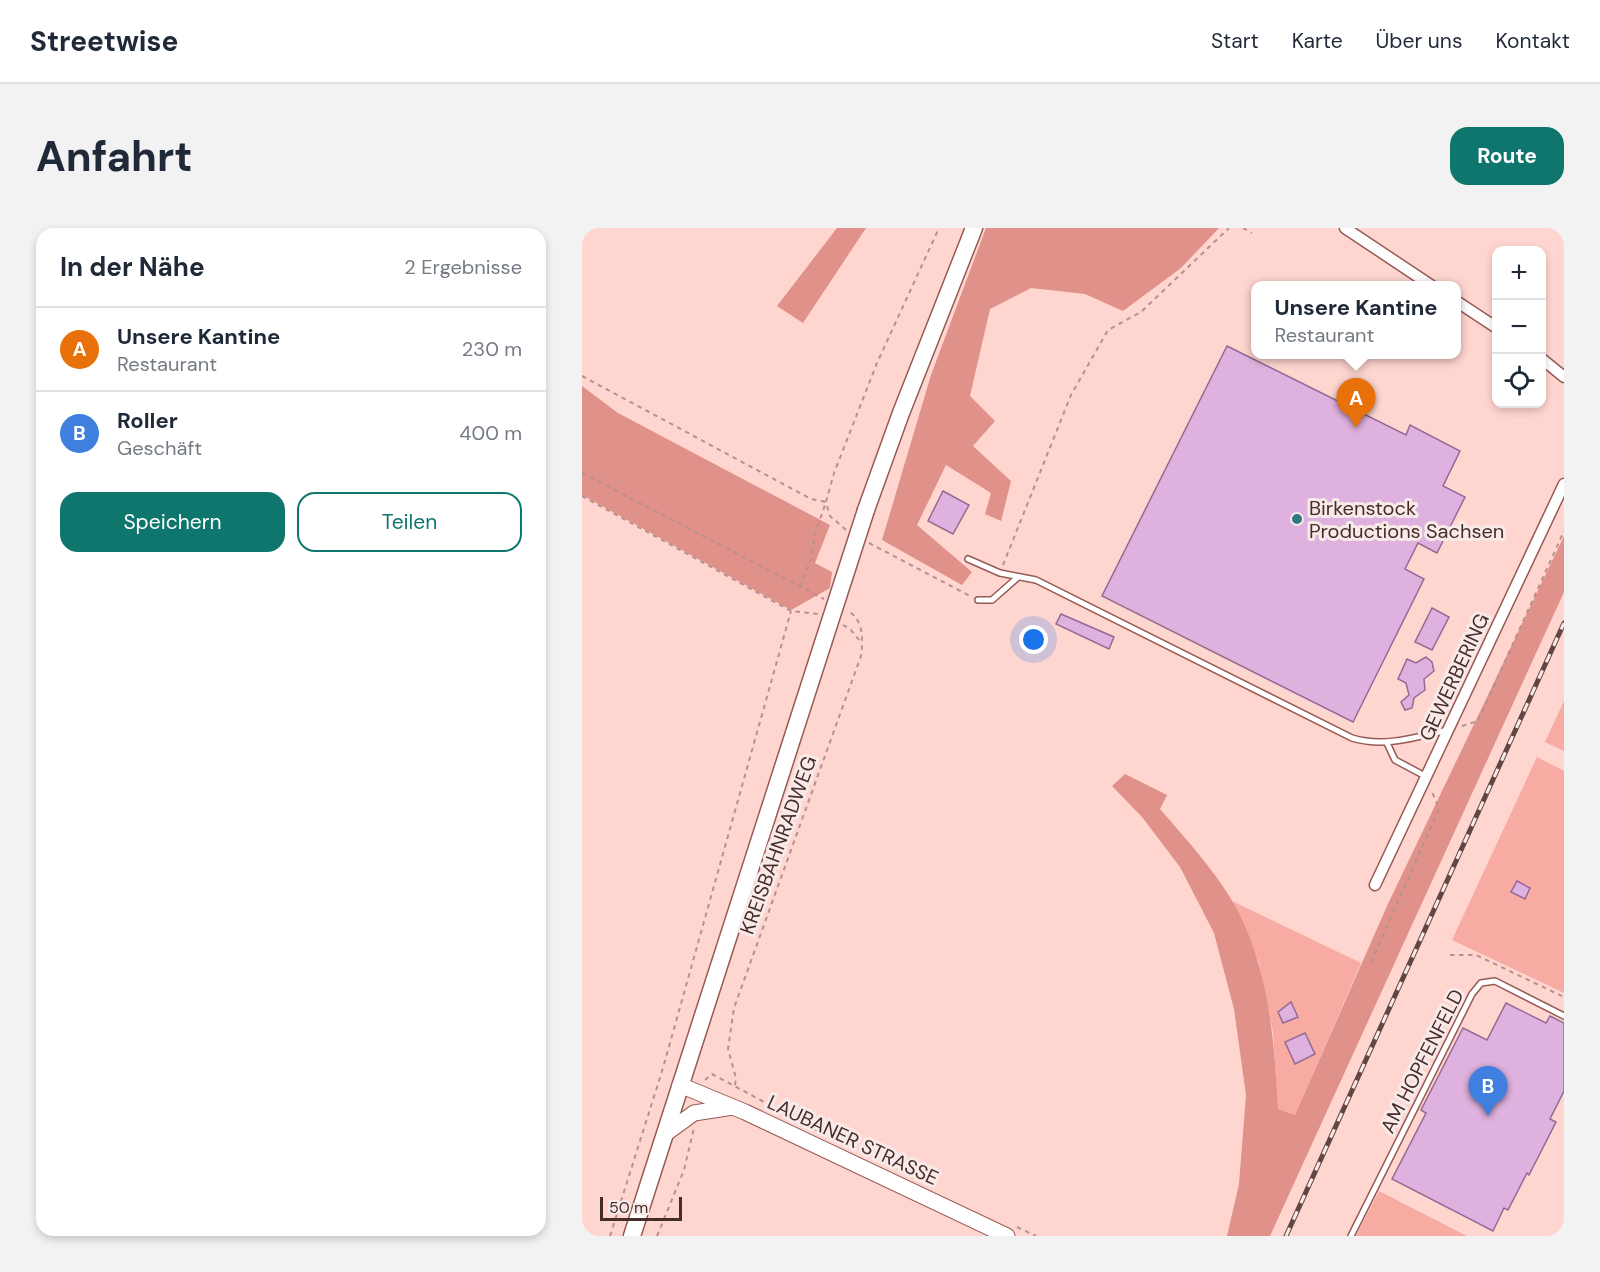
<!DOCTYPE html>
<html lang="de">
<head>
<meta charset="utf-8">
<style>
	body { margin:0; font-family:"DM Sans",sans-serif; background:#f2f2f3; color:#1f2937 }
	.controls { position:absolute; right:18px; top:18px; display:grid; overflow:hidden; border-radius:12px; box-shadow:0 3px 9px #0003 }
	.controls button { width:54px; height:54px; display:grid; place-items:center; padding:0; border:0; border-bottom:2px solid #e0e1e3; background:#fff; color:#1f2937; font:30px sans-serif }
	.scale { position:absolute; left:18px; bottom:15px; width:82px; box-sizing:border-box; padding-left:6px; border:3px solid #472d2a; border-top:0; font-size:16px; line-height:21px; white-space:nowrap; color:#472d2a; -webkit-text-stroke:4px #f8eae8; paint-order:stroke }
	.you { position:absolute; left:452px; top:412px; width:21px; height:21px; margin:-15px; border:4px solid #fff; border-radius:50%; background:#1a73e8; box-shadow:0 0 0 9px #1a73e833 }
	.badge { display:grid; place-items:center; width:39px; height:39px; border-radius:50%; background:#0f766e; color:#fff; font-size:20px; font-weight:700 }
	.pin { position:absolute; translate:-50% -50px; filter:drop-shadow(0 2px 3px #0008) }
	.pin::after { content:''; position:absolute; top:32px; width:21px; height:18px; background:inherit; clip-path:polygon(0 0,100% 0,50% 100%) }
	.popup { position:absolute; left:669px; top:53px; width:210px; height:78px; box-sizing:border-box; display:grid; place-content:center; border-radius:12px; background:#fff; filter:drop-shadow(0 2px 4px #0005); font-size:20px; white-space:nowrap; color:#747a83 }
	.popup b { font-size:22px; color:#1f2937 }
	.popup::after { content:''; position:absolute; left:50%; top:100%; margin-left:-12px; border:12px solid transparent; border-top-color:#fff }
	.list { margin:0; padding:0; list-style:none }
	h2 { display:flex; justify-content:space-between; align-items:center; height:78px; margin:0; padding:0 24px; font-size:26px }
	h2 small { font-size:20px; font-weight:400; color:#747a83 }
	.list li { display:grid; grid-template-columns:39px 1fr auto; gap:18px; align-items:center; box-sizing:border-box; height:84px; padding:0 24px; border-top:2px solid #e0e1e3 }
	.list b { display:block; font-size:22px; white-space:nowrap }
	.list p { margin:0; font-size:20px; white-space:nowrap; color:#747a83 }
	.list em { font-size:20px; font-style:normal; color:#747a83 }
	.actions { display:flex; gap:12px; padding:18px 24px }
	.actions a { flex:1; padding:14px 0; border:2px solid #0f766e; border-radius:18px; text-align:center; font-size:21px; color:#0f766e }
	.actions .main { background:#0f766e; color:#fff }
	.icon { flex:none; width:33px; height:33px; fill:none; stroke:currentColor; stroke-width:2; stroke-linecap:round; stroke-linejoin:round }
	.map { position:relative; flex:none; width:982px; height:1008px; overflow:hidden; border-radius:18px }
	header { display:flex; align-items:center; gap:36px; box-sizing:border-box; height:84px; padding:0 30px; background:#fff; border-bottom:2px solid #e0e1e3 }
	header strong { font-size:28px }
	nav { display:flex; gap:33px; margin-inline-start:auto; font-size:21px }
	.intro { display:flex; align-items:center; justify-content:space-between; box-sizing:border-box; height:144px; padding:0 36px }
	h1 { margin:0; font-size:42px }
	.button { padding:15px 27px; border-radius:18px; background:#0f766e; color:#fff; font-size:21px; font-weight:700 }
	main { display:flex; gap:36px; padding:0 36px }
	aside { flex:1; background:#fff; border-radius:18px; box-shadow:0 3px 9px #0003 }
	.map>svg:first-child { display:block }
	.green { fill:#f7aba2 }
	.forest { fill:#e09189 }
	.building { fill:#dfb1de; stroke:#946a94; stroke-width:1.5 }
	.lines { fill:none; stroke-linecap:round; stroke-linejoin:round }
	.lane-casing { stroke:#965a54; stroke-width:8 }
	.street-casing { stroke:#965a54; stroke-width:13 }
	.secondary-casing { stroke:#965a54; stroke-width:17 }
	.primary-casing { stroke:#965a54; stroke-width:19 }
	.path { stroke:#b5918d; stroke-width:2; stroke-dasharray:4.5 4.5; stroke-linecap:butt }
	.lane { stroke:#fff; stroke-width:5 }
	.street { stroke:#fff; stroke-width:10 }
	.secondary { stroke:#fff; stroke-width:15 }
	.primary { stroke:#fff; stroke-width:16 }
	.rail-casing { stroke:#624643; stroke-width:5 }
	.rail { stroke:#f8eae8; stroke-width:3; stroke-dasharray:9; stroke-linecap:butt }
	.primary-bridge-casing { stroke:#965a54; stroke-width:19; stroke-linecap:butt }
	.primary-bridge { stroke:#fff; stroke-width:16 }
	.poi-dot { fill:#317982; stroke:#f8eae8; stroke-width:2 }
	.labels { text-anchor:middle; stroke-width:6; stroke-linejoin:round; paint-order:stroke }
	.poi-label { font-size:20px; fill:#472d2a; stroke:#f8eae8; text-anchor:start }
	.street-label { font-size:20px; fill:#472d2a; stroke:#f8eae8 }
</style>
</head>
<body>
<header>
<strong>Streetwise</strong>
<nav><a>Start</a><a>Karte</a><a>Über uns</a><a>Kontakt</a></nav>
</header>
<div class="intro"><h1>Anfahrt</h1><a class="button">Route</a></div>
<main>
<aside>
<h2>In der Nähe<small>2 Ergebnisse</small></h2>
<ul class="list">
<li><span class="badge" style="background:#e8710a">A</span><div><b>Unsere Kantine</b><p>Restaurant</p></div><em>230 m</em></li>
<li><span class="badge" style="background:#3f7fe0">B</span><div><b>Roller</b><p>Geschäft</p></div><em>400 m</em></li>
</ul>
<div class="actions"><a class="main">Speichern</a><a>Teilen</a></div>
</aside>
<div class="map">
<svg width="982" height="1008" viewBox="0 0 982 1008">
	<rect width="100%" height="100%" fill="#ffd5d0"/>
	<path class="green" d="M982,473V523L963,514Z
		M955,529L982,543V765L870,712Z
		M650,673L779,735L713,887L696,881L691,804L677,734Z
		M797,963L885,1008H774Z"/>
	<path class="forest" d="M255,0H284L221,95L195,78Z
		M404,0H637L599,40L541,83L503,66L449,60L408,81L388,168L413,193L391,218L429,253L419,293L403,286L409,265L364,237L335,297L390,344L380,357L300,312L349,147Z
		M0,158L36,185L248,297L233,335L250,344L248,360L209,382L0,267Z
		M982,308V364L688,1008H645L657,956L664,867L652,781L632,705L598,639L560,589L530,558L543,546L585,567L578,581C603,610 629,638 649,671C687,735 692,809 696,881L713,887L805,678Z"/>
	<path class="building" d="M645,118L824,207L828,197L878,223L861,258L883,269L855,325L836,315L823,341L842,351L771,494L520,368Z
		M361,263L387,277L371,306L346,293Z
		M850,380L867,389L850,422L833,414Z
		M479,386L532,409L527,421L474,396Z
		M844,429L850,434L852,443L842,451L843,462L832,470L830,480L823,482L819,474L827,467L824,455L816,451L825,431L834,435Z
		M935,653L948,660L943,671L929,664Z
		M709,774L716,789L701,795L696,784Z
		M924,775L964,795L968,788L982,795V863L968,891L974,894L947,947L945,945L926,982L922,980L911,1003L810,951L844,885L839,882L881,800L905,812Z
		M723,805L733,826L713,836L703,814Z"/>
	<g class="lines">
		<defs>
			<path id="lane" d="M386,331L418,345L454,352L770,510C803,520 834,509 866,502
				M396,372H410L435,350
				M805,515L813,532L845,549
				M769,1008L890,766L899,755L913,753L982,788"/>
			<path id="street" d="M763,0L850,58
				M874,73L915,100
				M960,131L982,149
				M793,657L982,256"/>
			<path id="secondary" d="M98,857L163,884L425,1008
				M83,906L112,885L151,879"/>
			<path id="primary" d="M284,282L319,185L392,0
				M50,1008L241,415"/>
		</defs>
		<use href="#lane" class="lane-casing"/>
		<use href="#street" class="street-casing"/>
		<use href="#secondary" class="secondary-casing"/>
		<use href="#primary" class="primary-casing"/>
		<path class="path" d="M661,0L670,5
			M0,148L229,271L244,274L233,306L229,331L218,359
			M0,245L242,371
			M0,268L209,383L237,386
			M264,302L248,288L244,274L252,245L295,135L357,0
			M287,315L388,368
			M421,337L489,167L526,102L559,84L647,0
			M261,397L268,401L278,413
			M880,498L896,493L982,303
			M868,727H894L982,769
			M789,734L857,581L849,561
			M123,852L130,846L240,905
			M153,857L154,850L146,821L152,780L279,428C281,412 282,392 266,383
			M435,999L454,1008
			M28,1008L81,840L209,383
			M75,1008L102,942L112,900"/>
		<use href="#lane" class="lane"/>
		<use href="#street" class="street"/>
		<use href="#secondary" class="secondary"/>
		<use href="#primary" class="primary"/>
		<defs>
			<path id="rail" d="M704,1008L982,395"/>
		</defs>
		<use href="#rail" class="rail-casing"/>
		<use href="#rail" class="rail"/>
		<defs>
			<path id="primary-bridge" d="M241,415L284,282"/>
		</defs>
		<use href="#primary-bridge" class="primary-bridge-casing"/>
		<use href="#primary-bridge" class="primary-bridge"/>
	</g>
	<circle class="poi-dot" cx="715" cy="291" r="6"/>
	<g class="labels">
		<g class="poi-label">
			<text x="727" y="287">Birkenstock<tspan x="727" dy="23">Productions Sachsen</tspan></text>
		</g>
		<g class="street-label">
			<text transform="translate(872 449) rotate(-65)" y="7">GEWERBERING</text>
			<text transform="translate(196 617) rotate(-70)" y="7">KREISBAHNRADWEG</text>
			<text transform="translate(840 833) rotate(-63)" y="7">AM HOPFENFELD</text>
			<text transform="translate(271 912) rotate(25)" y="7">LAUBANER STRASSE</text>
		</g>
	</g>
</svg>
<div class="controls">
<button>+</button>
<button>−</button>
<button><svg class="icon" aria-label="locate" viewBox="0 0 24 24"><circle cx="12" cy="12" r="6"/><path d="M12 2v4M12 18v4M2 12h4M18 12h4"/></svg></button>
</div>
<div class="scale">50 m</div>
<div class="you"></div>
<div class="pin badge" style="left:774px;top:200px;background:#e8710a">A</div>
<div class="popup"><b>Unsere Kantine</b>Restaurant</div>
<div class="pin badge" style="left:906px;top:888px;background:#3f7fe0">B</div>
</div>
</main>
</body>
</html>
